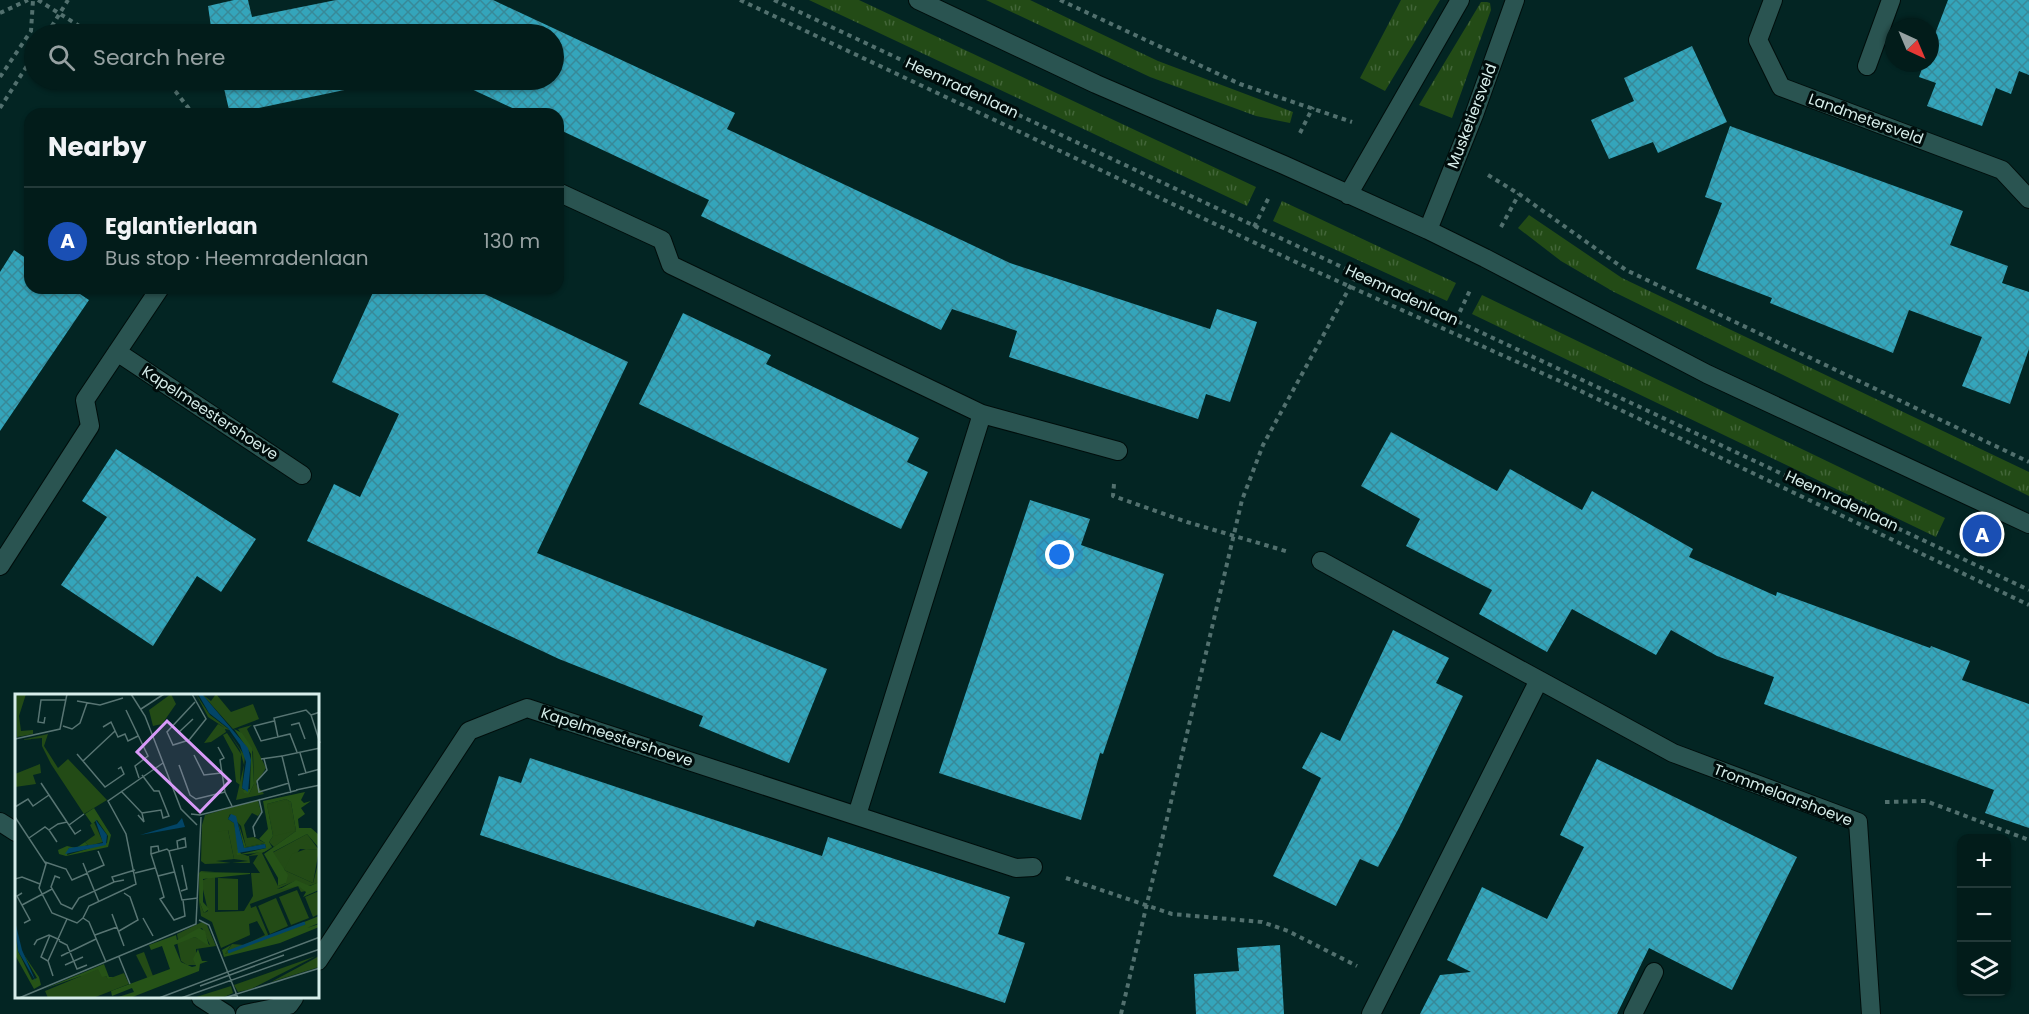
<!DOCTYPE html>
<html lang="en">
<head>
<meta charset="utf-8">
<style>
	body { margin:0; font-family:Poppins,sans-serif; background:#0c2523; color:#f1f3f6 }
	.controls { position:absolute; right:18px; bottom:18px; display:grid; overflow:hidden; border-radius:12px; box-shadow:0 2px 4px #0004 }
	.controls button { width:54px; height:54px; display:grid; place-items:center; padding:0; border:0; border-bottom:2px solid #233a39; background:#021c1a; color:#f1f3f6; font:30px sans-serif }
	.compass { position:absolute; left:1885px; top:18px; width:54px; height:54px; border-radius:50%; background:#021c1a; box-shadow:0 2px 4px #0004; rotate:136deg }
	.you { position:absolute; left:1060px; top:555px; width:21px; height:21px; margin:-15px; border:4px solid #fff; border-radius:50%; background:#1a73e8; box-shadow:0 0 0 9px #1a73e833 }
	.badge { display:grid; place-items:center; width:39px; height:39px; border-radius:50%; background:#d89af8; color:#fff; font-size:20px; font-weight:700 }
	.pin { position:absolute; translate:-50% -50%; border:3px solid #fff; box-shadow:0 2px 6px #0006 }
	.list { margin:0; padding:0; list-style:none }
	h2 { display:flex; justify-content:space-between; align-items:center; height:78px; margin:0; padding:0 24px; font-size:26px }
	h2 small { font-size:20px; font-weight:400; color:#96a1a2 }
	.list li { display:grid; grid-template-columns:39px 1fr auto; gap:18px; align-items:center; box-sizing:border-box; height:108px; padding:0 24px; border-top:2px solid #233a39 }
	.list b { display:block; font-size:22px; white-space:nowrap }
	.list p { margin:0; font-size:20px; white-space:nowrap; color:#96a1a2 }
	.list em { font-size:20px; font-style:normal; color:#96a1a2 }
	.icon { flex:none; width:33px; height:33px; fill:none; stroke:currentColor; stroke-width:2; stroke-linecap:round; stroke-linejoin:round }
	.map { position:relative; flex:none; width:2029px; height:1014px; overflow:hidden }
	.search { position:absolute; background:#021c1a; box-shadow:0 2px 4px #0004; left:24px; top:24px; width:540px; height:66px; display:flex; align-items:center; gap:15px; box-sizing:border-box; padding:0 21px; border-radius:33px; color:#96a1a2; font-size:22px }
	.panel { position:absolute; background:#021c1a; box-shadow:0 2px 4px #0004; left:24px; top:108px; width:540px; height:186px; border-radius:18px }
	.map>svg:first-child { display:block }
	.grass { fill:url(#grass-tufts) }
	.building { fill:url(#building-cross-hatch) }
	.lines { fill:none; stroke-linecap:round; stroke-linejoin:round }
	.minor-casing { stroke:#000d0b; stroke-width:20 }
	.path { stroke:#52706e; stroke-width:4; stroke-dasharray:4.5 4.5; stroke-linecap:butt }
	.minor { stroke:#2a5451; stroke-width:18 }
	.labels { text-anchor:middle; stroke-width:6; stroke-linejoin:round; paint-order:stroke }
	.street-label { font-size:15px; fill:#d7eeeb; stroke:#000c0b }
	.inset-river { fill:none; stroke:#024567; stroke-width:3 }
	.inset-road { fill:none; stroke:#587573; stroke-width:1.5 }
	.view { fill:#d89af8; fill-opacity:0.15; stroke:#d89af8; stroke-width:3 }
	.inset-edge { fill:none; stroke:#d7eeeb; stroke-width:3 }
</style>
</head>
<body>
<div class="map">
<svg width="2029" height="1014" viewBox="0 0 2029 1014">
	<defs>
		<pattern id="grass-tufts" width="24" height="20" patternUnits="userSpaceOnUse" patternTransform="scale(1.5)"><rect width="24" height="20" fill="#234b16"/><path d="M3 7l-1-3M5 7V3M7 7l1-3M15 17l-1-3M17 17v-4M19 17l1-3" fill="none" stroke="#426538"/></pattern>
		<pattern id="building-cross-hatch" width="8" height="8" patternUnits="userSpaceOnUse" patternTransform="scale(1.5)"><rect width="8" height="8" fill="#34a5bb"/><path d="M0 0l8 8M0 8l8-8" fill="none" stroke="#388998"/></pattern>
	</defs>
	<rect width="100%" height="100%" fill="#032523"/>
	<path class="grass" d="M809,0H859L1256,187L1247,206Z
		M986,0H1030L1158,61L1293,112L1290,123L1256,116L1150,77Z
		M1401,0H1440L1385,91L1360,78Z
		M1481,2H1487L1490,3L1491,10L1452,118L1419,105Z
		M1282,201L1456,283L1447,301L1273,221Z
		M1529,215L1622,278L2029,472V496L1614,292L1561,261L1518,228Z
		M1482,295L1945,518L1936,537L1472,314Z"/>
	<path class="building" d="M234,0H248L252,17L336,0H493L735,113L727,129L1010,263L1210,329L1217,309L1257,322L1230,402L1206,394L1198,419L1009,357L1017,331L952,309L941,330L701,216L709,200L558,129V114H525L452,80H554V34H212L208,6Z
		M1948,0H2029V75L2019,71L2011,94L1996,88L1982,126L1927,106L1936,83L1919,77L1924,63H1930V47Z
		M1692,46L1727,122L1658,153L1653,142L1609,159L1591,120L1634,101L1624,78Z
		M222,80H392L230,114Z
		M1730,126L1963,211L1950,245L2008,266L2002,283L2029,292V349L2010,404L1962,386L1982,337L1909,310L1893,353L1770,303L1772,298L1696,269L1722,203L1705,197Z
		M14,250L30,261V288H71L89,300L0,431V272Z
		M375,288H472L628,362L537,553L827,669L789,763L699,726L703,716L559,659L307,541L334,484L360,497L399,414L332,382Z
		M683,313L771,355L766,364L919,438L907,462L928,472L901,529L639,404Z
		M1391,432L1497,491L1510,469L1582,510L1592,491L1693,549L1689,557L1776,596L1777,592L1930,648L1931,646L1970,661L1962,680L2029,704V828L1985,813L1994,790L1764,704L1774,677L1717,656L1671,630L1656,655L1572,609L1547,652L1479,614L1492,590L1406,546L1420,519L1361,486Z
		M116,449L256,539L221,592L197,576L153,646L61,585L107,517L82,501Z
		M1030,500L1090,519L1081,545L1164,574L1103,754L1100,753L1081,820L939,773Z
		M1393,630L1449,658L1436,683L1463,696L1400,826L1378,867L1360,859L1336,906L1273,876L1321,778L1302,768L1321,732L1340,741Z
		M530,758L822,856L828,837L1010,897L998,934L1025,943L1005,1003L757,920L754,927L480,835L499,776L521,783Z
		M1597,759L1797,857L1732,990L1649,948L1617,1014H1420L1440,975L1471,972L1447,960L1482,887L1547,919L1584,847L1560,835Z
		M1280,945L1284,1014H1196L1194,974L1239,971L1237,948Z"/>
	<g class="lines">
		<defs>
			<path id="minor" d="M918,0L1096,84L1284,165L1428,230L1485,258L1707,374L2029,524
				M1773,0L1758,40L1781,87L2002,170L2029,199
				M1867,66L1891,0
				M558,192L662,240L671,265L982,414L1118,451
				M1348,195L1460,0
				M1428,230L1474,115L1515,0
				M117,352L302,475
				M1321,561L1539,680
				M0,566L90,426L85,400L160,288
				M857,815L982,414
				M0,822L16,832
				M318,961L469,731L527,708L1016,868L1033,867
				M201,998L226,1014
				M245,1014L289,1005L294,998
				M1371,1014L1539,680L1673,753L1858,822L1871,1014
				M1633,1014L1654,972"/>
		</defs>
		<use href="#minor" class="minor-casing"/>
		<path class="path" d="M38,0L92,34
			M740,0L1302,265L1564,383L2029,605
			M774,0L2029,590
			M1060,0L1240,84L1352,122
			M0,13L28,0
			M47,34L68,0
			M0,77L31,31L33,0
			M161,80L176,92L193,114
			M0,108L34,55
			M1300,133L1313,107
			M1488,175L1519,194L1626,270L2029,462
			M1254,227L1269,197
			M1501,227L1519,194
			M1456,320L1471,288
			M1114,484L1113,496L1187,522L1289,552
			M1885,802L1926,801L2029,840
			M1066,878L1172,914L1262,922L1288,931L1357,966
			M1121,1014L1242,500L1263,445L1357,274"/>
		<use href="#minor" class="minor"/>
	</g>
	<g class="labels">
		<g class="street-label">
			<text transform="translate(962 88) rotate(25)" y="5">Heemradenlaan</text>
			<text transform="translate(1472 116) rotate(-69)" y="5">Musketiersveld</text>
			<text transform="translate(1866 119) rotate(20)" y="5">Landmetersveld</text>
			<text transform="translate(1402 295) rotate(25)" y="5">Heemradenlaan</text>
			<text transform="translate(210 413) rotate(33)" y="5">Kapelmeestershoeve</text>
			<text transform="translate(1842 501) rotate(25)" y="5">Heemradenlaan</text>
			<text transform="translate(617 737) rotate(18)" y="5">Kapelmeestershoeve</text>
			<text transform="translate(1783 795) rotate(21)" y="5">Trommelaarshoeve</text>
		</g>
	</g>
	<g transform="translate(15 694)">
		<rect width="304" height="304" fill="#032523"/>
		<path d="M1,0H11L4,22L6,37L18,36V40L2,43ZM156,0L161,10L147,30L138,32L134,16ZM181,0L195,21L215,36L210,35L211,38L196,48L189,49L203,30L210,34L193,23ZM187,0L196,7L201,0L216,18L238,10L244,25L218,35ZM237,31L232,35L251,74L241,90L249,100L221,106L229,71L225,56L214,39L230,62L227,94L234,100L239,90L238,58L223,35ZM212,39L226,60L225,91L221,88L218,60L208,41ZM33,40L29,52L43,74L53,65L92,106L69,120L36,70L27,52V44L6,46ZM25,70L26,79L18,81L21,90L0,93V80ZM271,105L276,108L281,137L259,153L254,148L258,142L252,110ZM243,106L246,118L243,122L237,119L229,131L232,144L239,143L250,149L231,153L226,132L215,120L213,125L219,129L224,152L221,158L233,162L258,153L247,159L263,192L271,189L257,159L292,140L304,156L285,155L269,176L298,189L304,166L305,188L294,192L280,187L262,195L281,191L285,193L291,197L286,198L283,192L235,210L236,214L241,212L254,243L210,260L217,250L229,251L250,241L242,227L234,230L235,241L206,254L197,228L186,222L184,207V179L186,177H200L186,178L185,209L189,219L193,217L186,187L200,181V218L229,217L238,202L236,179H245L238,169L243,161L234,162L235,169H217L233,167L219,165L213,136L201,167L216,169L190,170L186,167L187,131L190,121ZM79,128L88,148L74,152L70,148L80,141L75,131ZM187,228L192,231L201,252L181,255V271H172L166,267L162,248L180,243L195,251L187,234L163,246L162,240ZM129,258L138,282L133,285L121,261ZM301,262L236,295L223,298L219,291ZM304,262V273L256,288L297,266ZM216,292L218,299L207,304H178Z" fill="#234b16"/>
		<path d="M219,35L227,39L237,54L239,90L234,100L229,99L228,96L235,95L236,60ZM290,98L286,106L289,109L296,107L286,114L290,120L283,125L284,134H296L304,141V154L292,140L258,158L273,181L271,189L263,192V184L249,160L281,137L276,108L271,105L252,110L258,142L254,148L257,153L249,158L222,161L221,157L223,154L226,160L251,154L250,150L229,154L223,128L231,153L250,149L244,145L253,135L248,107ZM79,114L96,141L93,153L51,162L44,160L43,156L52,152L61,154L70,148L73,151L58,156L54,154L52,161L92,149L93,142L82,126L77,130L70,120ZM185,178L235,179V180L188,185V208L194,215L189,219L185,209ZM281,186L295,192L304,188V196L288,203L291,198L283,192L263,196ZM304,222V229L292,234L304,230V233L265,249L209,263L207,256L216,251L210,260ZM184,234L190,237L194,252L180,243L159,251L166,268L177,273L181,272L178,265L183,255L187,267H193L185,270L184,277L115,304H100L119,298L117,294L97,302L96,297L155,275L147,252L136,256L134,251L161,241L162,246ZM0,240L3,257L17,286L22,284L7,258L24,283L26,291L19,295L0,261ZM89,270L94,283H99L93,286L91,282L75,296L77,304H71L74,303L66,282L29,295Z" fill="#265317"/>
		<path d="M273,106L280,137L259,142L252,111ZM213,136L219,165L201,167V138ZM291,155L304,156L298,189L269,176L277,160ZM203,184L223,185V216H203ZM282,196L294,224L276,231L264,203ZM304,197V220L298,223L290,203ZM261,204L273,232L255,240L243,212ZM83,275L87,283L91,282L93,285L109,279L114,290L78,304H33L30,297Z" fill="#234b16"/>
		<path d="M183,0H187L233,54L236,66L233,98L227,94L231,68L225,51L213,34L194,19ZM216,120L221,122L229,154L250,150L251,154L223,159L219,129L213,125ZM167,124L170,133L125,141L162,130ZM80,125L92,141L91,151L50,160L54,154L88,149ZM0,227L7,256L21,288L3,257Z" fill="#024567"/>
		<path class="inset-river" d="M213,258L290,229"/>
		<path class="inset-road" d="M116,0L130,22L166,115L182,131M177,0L191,25L174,46L158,51L152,38L180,8M62,7L85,11L108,4M126,15L149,0M111,16L133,62L120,72L124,84M305,18L296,21L305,49M30,23L29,29L23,28L26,6H51M259,27L239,32L246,47L275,40L282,58M276,31L284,29L290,45M48,32L57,35L65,29L72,9M88,33L96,28L103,43L110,40L113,47L123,42M163,39L178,25M263,43L259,24L291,16L296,21M0,45L45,35L52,0M203,53L209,64L205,66L210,98L217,112M285,59L291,79M62,60L90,93L109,80L106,73L103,75M179,61L189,81L206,79M246,65L267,62M249,65L252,76L242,87L244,98L274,89M68,67L100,37M164,71L175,101L181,105L210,98M283,81L305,75M26,89L52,128M281,96L305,91M106,97L127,119L129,128L123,121M276,99L267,62L305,54M0,113L13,105L18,112L34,101M127,119L146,116L148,124L154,122L144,97H139L127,81M176,120L185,121L283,96M0,123L31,170L24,194L37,219L62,229L68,224M54,131L69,120M240,143L238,133L247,118L244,105M14,144L30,133L34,136M42,148L34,136L43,130L52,128L60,140L66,136M154,157L167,206L183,204M136,160V153L143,152L144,158M30,168L51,175L57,186L73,179M68,169L84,208M73,178L89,171L83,157M159,178L143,182L136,160L152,155L154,157L171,153L170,144L162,147L163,155M120,179L140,174M143,182L149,203L145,205L159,226L170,222L168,206M45,184L40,182L36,193L46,210L57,215L64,204L99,188M0,185L7,183L25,190M109,186L99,188L97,183L120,176M166,197L172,195L167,171M7,199L2,202L15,226L9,229M7,211L37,195M97,220L109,252M68,224L74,212L121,190L111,140L93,107L148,69M68,224L74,228L91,268M128,224L138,242M184,226L194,231L223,304M104,237L123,226L115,203L109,199M35,241L26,263L33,267L38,282M80,241L102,233M44,247L52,251L62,275L72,271M19,251L22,246L34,241L45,246M46,262L81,245M104,263L115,290M33,267L52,225M50,271L68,263M185,292L269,261M4,304L181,230L186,123M144,304L305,243M166,304L305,255M209,304L305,274"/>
		<path class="view" d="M152,27L215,87L185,118L122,58Z"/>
		<rect width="304" height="304" class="inset-edge"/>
	</g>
</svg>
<div class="controls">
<button>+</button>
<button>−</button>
<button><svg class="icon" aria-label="layers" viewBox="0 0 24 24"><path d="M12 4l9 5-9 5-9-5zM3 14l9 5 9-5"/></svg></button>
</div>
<svg class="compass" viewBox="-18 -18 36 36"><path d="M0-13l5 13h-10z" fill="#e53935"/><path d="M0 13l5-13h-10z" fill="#96a1a2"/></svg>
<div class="you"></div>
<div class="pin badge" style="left:1982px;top:534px;background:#1a4fb4">A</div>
<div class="search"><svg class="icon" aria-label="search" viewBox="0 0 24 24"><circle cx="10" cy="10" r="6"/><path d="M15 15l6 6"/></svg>Search here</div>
<section class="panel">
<h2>Nearby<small></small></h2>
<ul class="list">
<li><span class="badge" style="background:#1a4fb4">A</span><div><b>Eglantierlaan</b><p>Bus stop · Heemradenlaan</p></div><em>130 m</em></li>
</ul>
</section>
</div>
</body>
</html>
